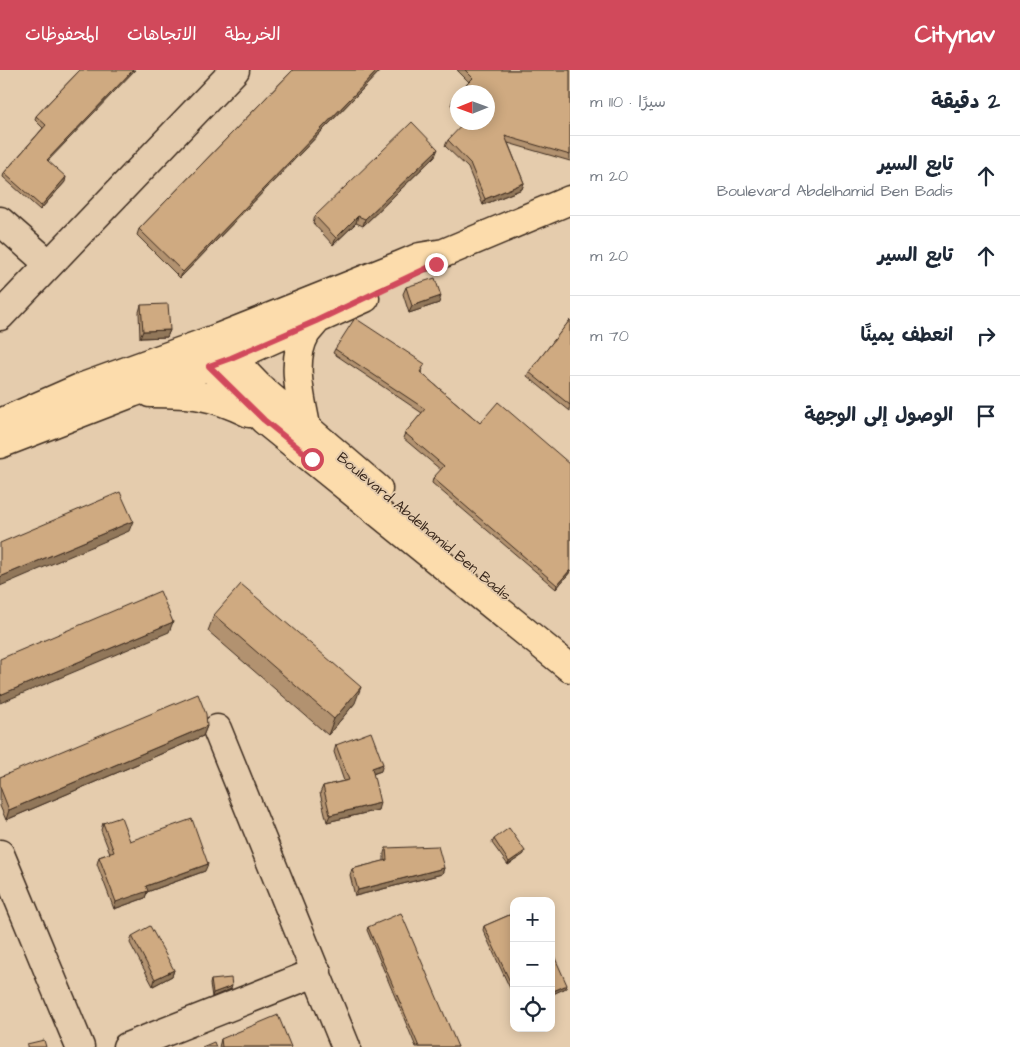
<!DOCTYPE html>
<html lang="ar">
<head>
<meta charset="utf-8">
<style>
	body { margin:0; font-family:"Architects Daughter","Playpen Sans Arabic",sans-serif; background:#f6f6f7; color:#1f2937; direction:rtl }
	.controls { position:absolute; right:15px; bottom:15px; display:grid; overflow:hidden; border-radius:10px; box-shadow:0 2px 12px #0003 }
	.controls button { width:45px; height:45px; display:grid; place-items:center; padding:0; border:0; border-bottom:1px solid #e0e1e3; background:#fff; color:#1f2937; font:25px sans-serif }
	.compass { position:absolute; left:450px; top:15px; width:45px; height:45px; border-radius:50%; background:#fff; box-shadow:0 2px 12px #0003; rotate:269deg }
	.stop { position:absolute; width:15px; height:15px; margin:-11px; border:4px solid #d1495b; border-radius:50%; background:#fff }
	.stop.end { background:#d1495b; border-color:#fff; box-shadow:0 1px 5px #0008 }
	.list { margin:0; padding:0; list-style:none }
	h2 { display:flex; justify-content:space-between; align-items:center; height:65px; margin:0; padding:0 20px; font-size:21px }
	h2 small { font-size:16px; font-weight:400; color:#747a83 }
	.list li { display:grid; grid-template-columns:32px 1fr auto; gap:15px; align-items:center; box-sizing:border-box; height:80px; padding:0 20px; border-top:1px solid #e0e1e3 }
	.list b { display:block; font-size:19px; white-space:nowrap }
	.list p { margin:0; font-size:16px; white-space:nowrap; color:#747a83 }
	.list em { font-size:16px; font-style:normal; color:#747a83 }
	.icon { flex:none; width:28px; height:28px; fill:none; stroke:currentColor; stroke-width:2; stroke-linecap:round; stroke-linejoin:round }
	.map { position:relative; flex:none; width:570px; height:977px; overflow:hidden; direction:ltr }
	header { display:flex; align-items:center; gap:30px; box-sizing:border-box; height:70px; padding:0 25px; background:#d1495b; color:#fff }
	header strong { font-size:24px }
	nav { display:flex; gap:28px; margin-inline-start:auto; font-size:18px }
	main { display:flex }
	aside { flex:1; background:#fff }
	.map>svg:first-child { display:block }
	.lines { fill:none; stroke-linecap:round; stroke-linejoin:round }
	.minor-casing { stroke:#3b2a1e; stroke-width:31 }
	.major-casing { stroke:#3b2a1e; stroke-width:31 }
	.minor { stroke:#e5ccad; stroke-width:28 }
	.major { stroke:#fcdcac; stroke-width:28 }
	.wall { fill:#b2926f; stroke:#3b2a1e }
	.shaded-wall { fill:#91775a; stroke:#3b2a1e }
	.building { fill:#cfaa81; stroke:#3b2a1e }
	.route { stroke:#d1495b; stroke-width:6 }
	.labels { text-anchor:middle; stroke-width:4; stroke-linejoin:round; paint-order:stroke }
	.street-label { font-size:15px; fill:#3b2a1e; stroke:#e5ccad }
</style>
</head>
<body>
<header>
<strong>Citynav</strong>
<nav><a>الخريطة</a><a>الاتجاهات</a><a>المحفوظات</a></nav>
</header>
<main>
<aside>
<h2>2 دقيقة<small>سيرًا · 110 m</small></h2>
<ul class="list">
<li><svg class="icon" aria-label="ahead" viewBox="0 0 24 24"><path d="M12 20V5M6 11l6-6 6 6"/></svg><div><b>تابع السير</b><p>Boulevard Abdelhamid Ben Badis</p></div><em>20 m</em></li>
<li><svg class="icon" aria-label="ahead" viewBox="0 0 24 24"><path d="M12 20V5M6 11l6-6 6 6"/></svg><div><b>تابع السير</b></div><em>20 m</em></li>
<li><svg class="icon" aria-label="right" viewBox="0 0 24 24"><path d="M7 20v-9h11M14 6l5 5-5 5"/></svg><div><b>انعطف يمينًا</b></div><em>70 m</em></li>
<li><svg class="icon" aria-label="arrive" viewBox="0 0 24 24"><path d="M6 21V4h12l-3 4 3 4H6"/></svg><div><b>الوصول إلى الوجهة</b></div></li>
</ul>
</aside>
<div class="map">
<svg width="570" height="977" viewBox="0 0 570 977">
	<rect width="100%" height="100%" fill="#e5ccad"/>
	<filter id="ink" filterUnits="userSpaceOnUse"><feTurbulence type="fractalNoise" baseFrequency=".02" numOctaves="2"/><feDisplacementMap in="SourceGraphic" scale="10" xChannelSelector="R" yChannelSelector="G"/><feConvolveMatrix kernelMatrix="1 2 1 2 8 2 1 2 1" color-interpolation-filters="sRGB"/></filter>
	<g filter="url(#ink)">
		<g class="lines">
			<defs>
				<path id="minor" d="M0,151L49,194
					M0,246L235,0
					M217,659L346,977
					M0,784L80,977
					M127,977L317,902"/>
				<path id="major" d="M222,273L231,288L259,317L378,419
					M195,277L209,296L264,350L570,598
					M150,323C191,323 211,324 249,343
					M0,353L80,318L218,268L401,195L420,187L444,183L570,130
					M306,356C301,328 290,290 306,263C309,259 313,255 316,251
					M0,374L132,323L231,288L365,228"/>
			</defs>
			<use href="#minor" class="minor-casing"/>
			<use href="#major" class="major-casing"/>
			<use href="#minor" class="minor"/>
			<use href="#major" class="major"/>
		</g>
		<path class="wall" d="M80,0L48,91L65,112L40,140L3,107L4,103L43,58L35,50L36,46Z
			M293,0H381L180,208L137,165L139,159Z
			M457,0H570V91L508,73L524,113L522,119L483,135L468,98L445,76L448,70L488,52L469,12Z
			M458,24V41L451,35L453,29Z
			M435,86L363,156L356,153L333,175L313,153L315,146Z
			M406,217L439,233L409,243L403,224Z
			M141,235L170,260L167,267L140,268L139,242Z
			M570,250V341L527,306L529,302Z
			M335,279L423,299L421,303L480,353L570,394V502L556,519L432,413L433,408L441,400L403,368L405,363L422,343L333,283Z
			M214,545L355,633L328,665L208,561Z
			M207,656L203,666L6,750L0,736V707Z
			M336,675L381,701L373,704L378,740L327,752L320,723L323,716L344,711L334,682Z
			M103,753L130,771L205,801L147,822L145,828L114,839L97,794L99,787L110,783L101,760Z
			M494,769L524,784L508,795L492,773Z
			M386,778L444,798L442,804L355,826L350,805L352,799L384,791V783Z
			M514,843V927L483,860L484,856Z
			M368,857L458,977H416L367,860Z
			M132,866L174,900L172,906L153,916L130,873Z
			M211,910L231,919L212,927L210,914Z
			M221,969L291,977H219Z"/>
		<path class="shaded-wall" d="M133,0H135L45,94L47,90Z
			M378,0H381L180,208L183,202Z
			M438,79L435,86L363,156L365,149Z
			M66,107L65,112L40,140L41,136Z
			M524,113L522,119L483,135L485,129Z
			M358,146L356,153L333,175L336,168Z
			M441,226L439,233L409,243L412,236Z
			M170,260L167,267L140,268L143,261Z
			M133,451L129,461L0,516V507Z
			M570,500V502L556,519L557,515Z
			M173,552L169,562L0,633V625Z
			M361,617L355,633L328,665L334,649Z
			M207,656L203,666L6,750L9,740Z
			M383,694L381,701L369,705L372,698Z
			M380,733L378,740L327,752L330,745Z
			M525,781L524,784L508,795L509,792Z
			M208,794L205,801L147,822L145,828L114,839L116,832L146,816Z
			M444,798L442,804L355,826L358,820Z
			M174,900L172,906L153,916L155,909Z
			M567,915L566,918L551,925V922Z
			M232,916L231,919L212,927L213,923Z"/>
		<path class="building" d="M80,0H133L47,90L66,107L41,136L4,103L46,55L36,46Z
			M293,0H378L183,202L139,159Z
			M465,0H570V85L505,66L524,113L485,129L470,93L448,70L465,52H488V22H459L473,8Z
			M458,24V33L453,29Z
			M412,52L438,79L365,149L358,146L336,168L315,146Z
			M435,208L441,226L412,236L406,217Z
			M168,234L170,260L143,261L141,235Z
			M355,248L425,294L420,302L480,353L498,332L570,394V500L557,515L433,408L444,396L405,363L425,339L335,279Z
			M570,250V335L529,302Z
			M120,422L133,451L0,507V473Z
			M241,514L361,617L334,649L214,545Z
			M160,521L173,552L0,625V589Z
			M198,624L206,644L207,656L9,740L0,717V707Z
			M371,662L383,694L372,698L380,733L330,745L323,716L349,710L336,675Z
			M121,747L130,771L192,749L208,794L146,816L148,821L116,832L99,787L114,782L103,753Z
			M509,758L525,781L509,792L494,769Z
			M438,776L444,798L358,820L352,799L387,790L386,778Z
			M401,843L458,977H419L368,857Z
			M514,843V920L484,856Z
			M150,856L174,900L155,909L132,866Z
			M551,879L567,915L551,922Z
			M231,908L232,916L213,923L211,910Z
			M278,945L291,977H222L221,969Z
			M44,970L46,977H27V974Z
			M214,972L216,977H202Z"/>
	</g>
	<g class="lines" filter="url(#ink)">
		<path class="route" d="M312,389L264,350L209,296L231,288L316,251L436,194"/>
	</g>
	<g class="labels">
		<g class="street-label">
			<text transform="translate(424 456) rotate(40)" y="5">Boulevard Abdelhamid Ben Badis</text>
		</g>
	</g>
</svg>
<div class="controls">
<button>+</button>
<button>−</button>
<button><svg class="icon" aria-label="locate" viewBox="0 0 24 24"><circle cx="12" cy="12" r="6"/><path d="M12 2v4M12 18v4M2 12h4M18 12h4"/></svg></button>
</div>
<svg class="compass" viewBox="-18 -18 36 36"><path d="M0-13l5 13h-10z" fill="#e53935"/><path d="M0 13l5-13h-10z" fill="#747a83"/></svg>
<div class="stop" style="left:312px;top:389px"></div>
<div class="stop end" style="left:436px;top:194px"></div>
</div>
</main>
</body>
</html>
